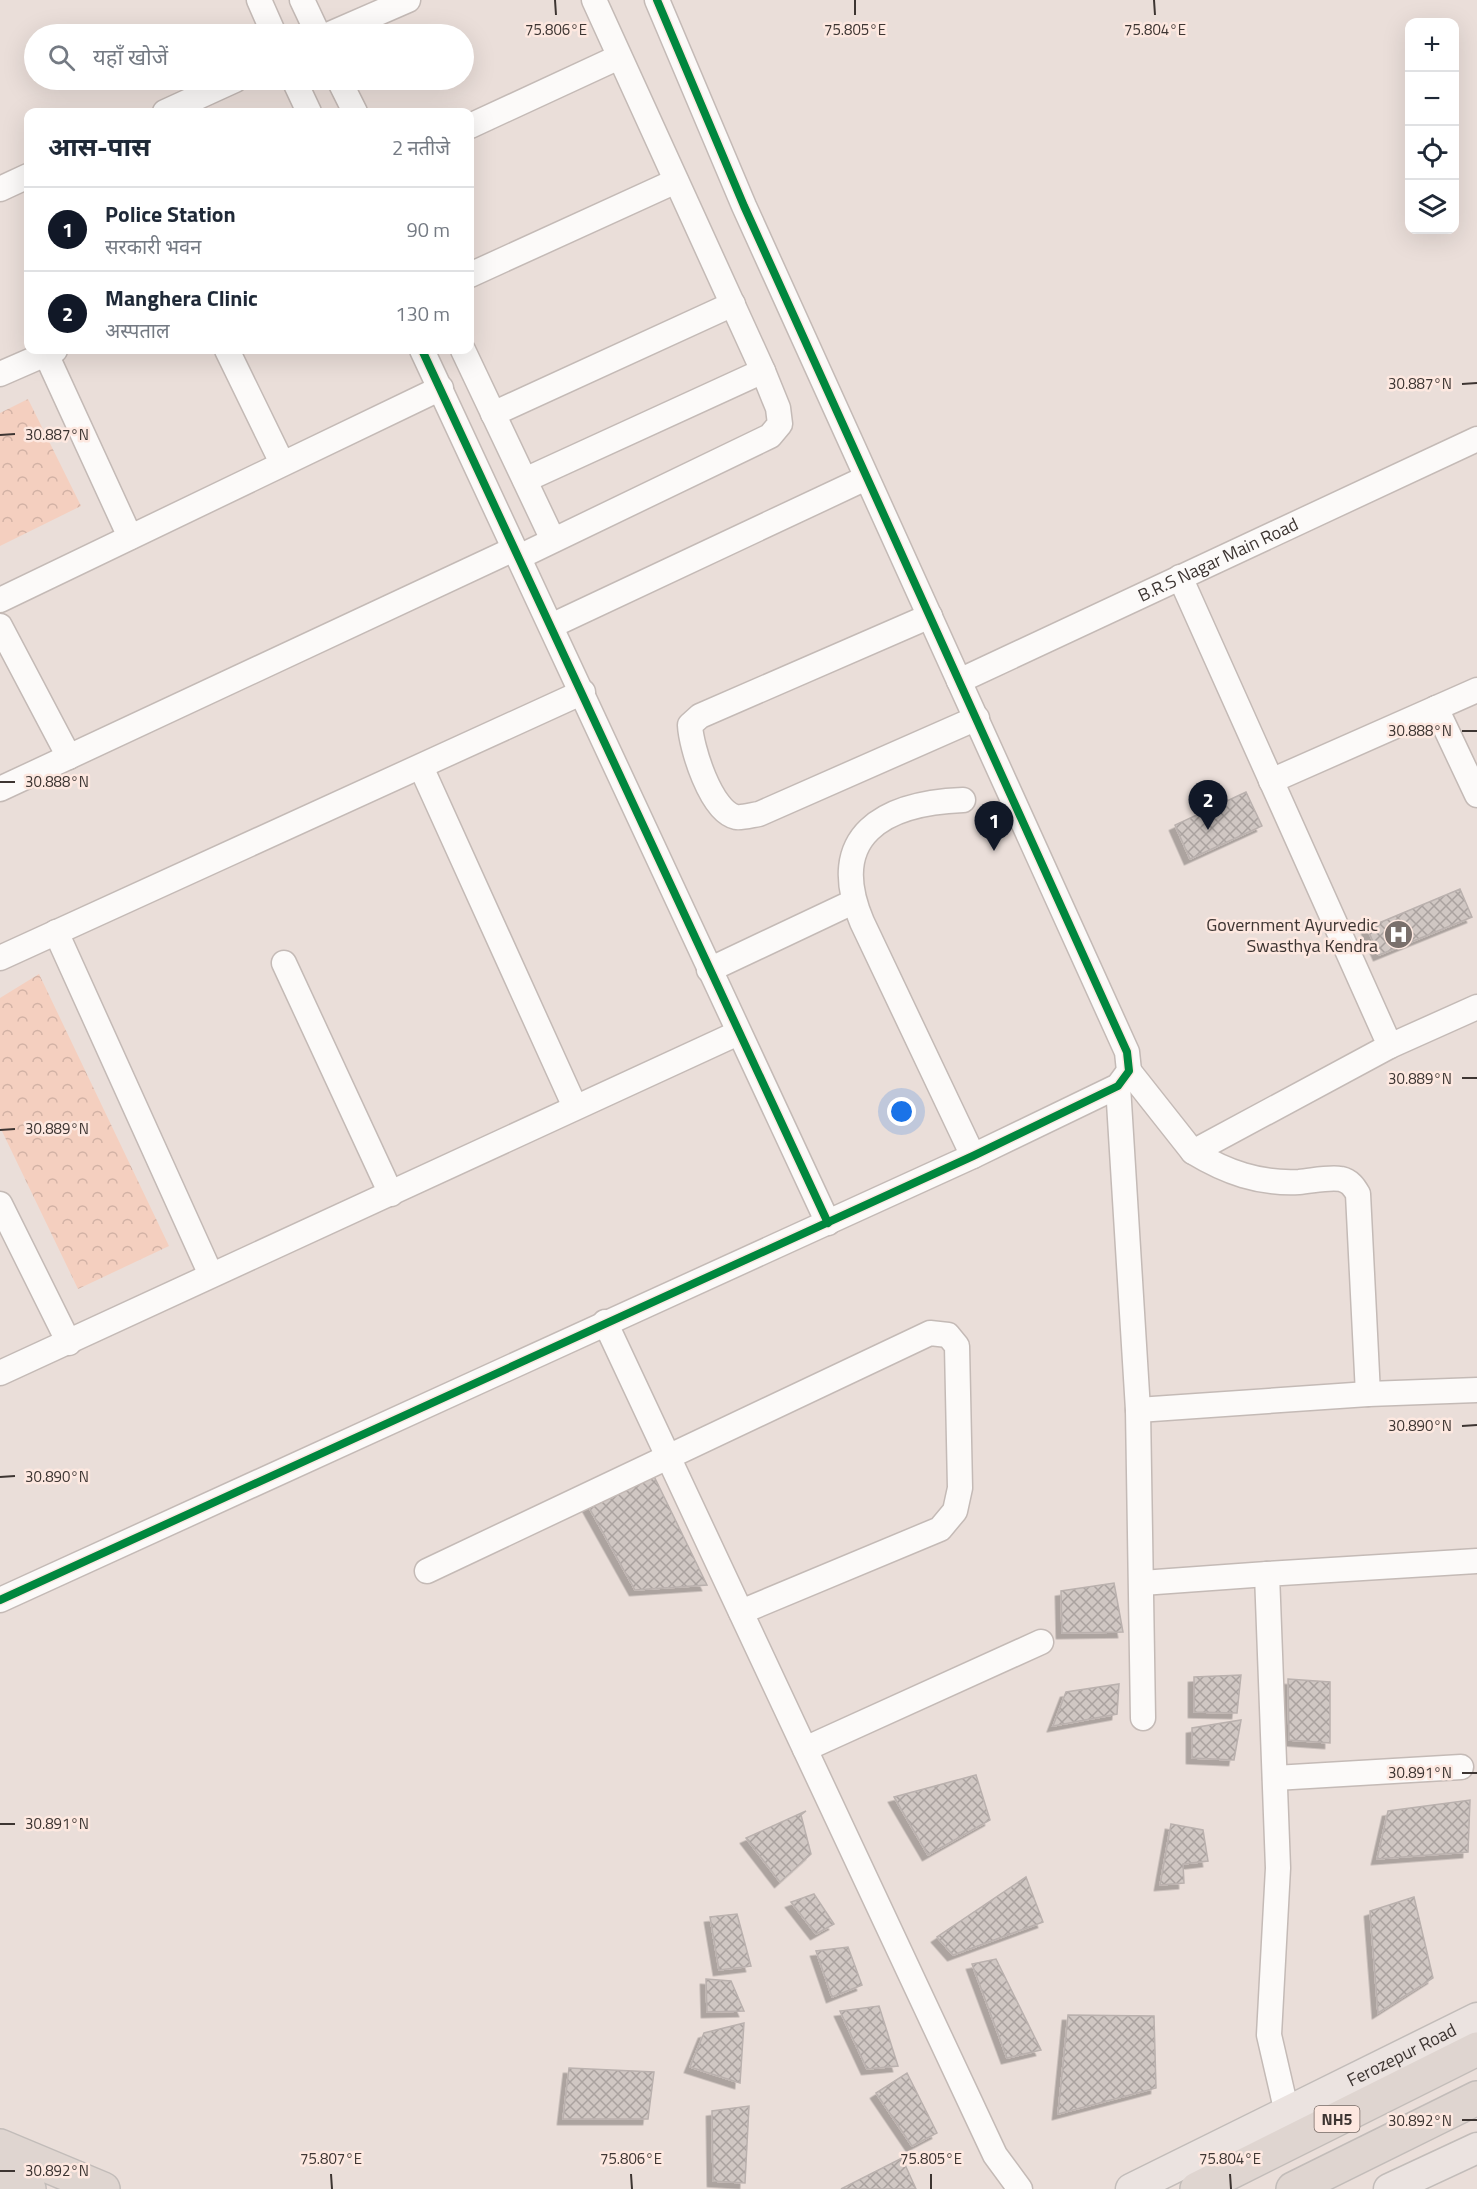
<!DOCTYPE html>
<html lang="hi">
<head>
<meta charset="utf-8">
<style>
	body { margin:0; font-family:"Titillium Web","Noto Sans Devanagari",sans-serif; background:#f2f2f3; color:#1f2937 }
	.controls { position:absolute; right:18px; top:18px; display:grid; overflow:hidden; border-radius:12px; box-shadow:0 6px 24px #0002 }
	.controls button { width:54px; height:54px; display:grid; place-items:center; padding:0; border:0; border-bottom:2px solid #e0e1e3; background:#fff; color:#1f2937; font:30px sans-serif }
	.you { position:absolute; left:902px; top:1112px; width:21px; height:21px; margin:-15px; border:4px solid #fff; border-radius:50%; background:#1a73e8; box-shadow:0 0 0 9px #1a73e833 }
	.badge { display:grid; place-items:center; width:39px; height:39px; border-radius:50%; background:#111827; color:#fff; font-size:20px; font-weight:700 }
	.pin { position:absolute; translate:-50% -50px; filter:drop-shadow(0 2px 3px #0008) }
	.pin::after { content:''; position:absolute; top:32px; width:21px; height:18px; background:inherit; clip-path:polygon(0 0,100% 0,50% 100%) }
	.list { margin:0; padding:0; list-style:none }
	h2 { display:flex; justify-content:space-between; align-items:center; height:78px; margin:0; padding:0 24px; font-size:26px }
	h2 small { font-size:20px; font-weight:400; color:#747a83 }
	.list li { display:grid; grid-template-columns:39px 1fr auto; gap:18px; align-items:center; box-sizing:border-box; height:84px; padding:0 24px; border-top:2px solid #e0e1e3 }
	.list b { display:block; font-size:22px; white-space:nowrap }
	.list p { margin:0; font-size:20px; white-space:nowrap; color:#747a83 }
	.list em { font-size:20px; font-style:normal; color:#747a83 }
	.icon { flex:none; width:33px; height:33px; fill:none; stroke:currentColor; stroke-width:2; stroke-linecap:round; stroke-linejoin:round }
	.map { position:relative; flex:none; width:1477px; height:2189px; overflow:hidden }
	.search { position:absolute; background:#fff; box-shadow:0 6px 24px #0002; left:24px; top:24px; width:450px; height:66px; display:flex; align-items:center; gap:15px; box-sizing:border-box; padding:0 21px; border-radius:33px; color:#747a83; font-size:22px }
	.panel { position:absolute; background:#fff; box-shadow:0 6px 24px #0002; left:24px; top:108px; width:450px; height:246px; border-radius:12px }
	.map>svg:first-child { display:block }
	.park { fill:url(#park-crowns) }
	.building { fill:url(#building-cross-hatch); stroke:#bab1ae; stroke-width:1.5; filter:url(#shadow) }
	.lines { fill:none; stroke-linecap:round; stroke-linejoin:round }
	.minor-casing { stroke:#c4bab6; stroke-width:27 }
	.major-casing { stroke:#c2bcb9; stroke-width:33 }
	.highway-casing { stroke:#c2bcb9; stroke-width:36 }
	.minor { stroke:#fcfaf9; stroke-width:24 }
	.major { stroke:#ebe3e0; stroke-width:30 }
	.highway { stroke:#dfd5d0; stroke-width:33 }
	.cycleway-casing { stroke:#fde8e0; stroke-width:11 }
	.cycleway { stroke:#00873e; stroke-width:8 }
	.ticks { fill:none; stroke:#3d3532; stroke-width:2 }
	.labels { text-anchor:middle; stroke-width:5; stroke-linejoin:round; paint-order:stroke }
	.shield { fill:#fde8e0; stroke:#776b66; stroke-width:1.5 }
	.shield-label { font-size:16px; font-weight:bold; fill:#3d3532 }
	.street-label { font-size:18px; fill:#3d3532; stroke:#fde8e0 }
	.poi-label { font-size:18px; fill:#3d3532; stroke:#fde8e0; text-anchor:end }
	.ticks-label { font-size:15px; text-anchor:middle; fill:#3d3532; stroke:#fde8e0; stroke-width:5; stroke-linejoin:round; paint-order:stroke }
</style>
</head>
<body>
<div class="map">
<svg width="1477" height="2189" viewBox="0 0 1477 2189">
	<defs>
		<pattern id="park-crowns" width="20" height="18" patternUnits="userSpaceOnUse" patternTransform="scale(1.5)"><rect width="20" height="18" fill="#f4cfbf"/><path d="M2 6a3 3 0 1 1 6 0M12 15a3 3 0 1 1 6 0" fill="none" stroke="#d2b2a5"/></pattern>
		<pattern id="building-cross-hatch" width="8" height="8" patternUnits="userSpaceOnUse" patternTransform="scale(1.5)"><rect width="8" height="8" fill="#d0c7c3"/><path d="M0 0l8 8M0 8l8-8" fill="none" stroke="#aaa29f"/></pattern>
		<filter id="shadow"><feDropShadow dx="-5.5" dy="5.5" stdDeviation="0" flood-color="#0004"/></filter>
	</defs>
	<rect width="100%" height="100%" fill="#eaded9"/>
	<path class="park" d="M28,399L81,506L0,546V413Z
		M39,974L169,1246L78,1289L0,1127V998Z"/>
	<path class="building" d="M1246,792L1262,826L1190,859L1175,825Z
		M1460,889L1472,917L1379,955L1367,928Z
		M650,1468L707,1585L635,1590L586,1502Z
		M1114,1583L1123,1632L1062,1633L1061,1591Z
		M1241,1675L1237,1713L1194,1712V1677Z
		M1288,1679L1330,1682V1743L1289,1740Z
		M1119,1684L1117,1714L1053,1726L1066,1692Z
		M1241,1720L1234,1760L1192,1758V1728Z
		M976,1775L990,1820L928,1855L894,1797Z
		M1470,1800L1468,1852L1377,1859L1388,1811Z
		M806,1811L801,1815L811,1854L780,1882L746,1838Z
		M1171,1824L1203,1830L1208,1861L1183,1864L1184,1883L1160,1885Z
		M1026,1877L1043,1922L953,1955L937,1937Z
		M814,1894L834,1924L816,1934L791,1902Z
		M1414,1897L1433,1978L1378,2013L1370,1911Z
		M737,1914L751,1966L719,1970L710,1917Z
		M848,1947L862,1985L832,1997L816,1951Z
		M996,1959L1041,2050L1007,2058L972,1964Z
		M706,1979L731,1981L744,2011L707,2012Z
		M879,2006L898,2066L867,2069L840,2011Z
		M1068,2015L1154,2016L1156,2088L1058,2114Z
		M744,2023L740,2083L690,2067L704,2033Z
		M569,2068L654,2072L648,2119H563Z
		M907,2073L937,2133L912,2146L876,2093Z
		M749,2106L745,2183L713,2181L712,2111Z
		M902,2158L916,2189H841Z"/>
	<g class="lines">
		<defs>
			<g id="minor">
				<path d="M259,0L274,34"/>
				<path d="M302,0L318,34"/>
				<path d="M330,34L408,0"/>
				<path d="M294,80L309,112"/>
				<path d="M339,80L355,112"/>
				<path d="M165,112L235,80"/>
				<path d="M470,126L619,57"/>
				<path d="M0,189L28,176"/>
				<path d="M470,275L676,181"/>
				<path d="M227,350L282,463"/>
				<path d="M422,350L828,1223"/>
				<path d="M463,350L553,540"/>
				<path d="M46,354L130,537"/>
				<path d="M0,374L55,350"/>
				<path d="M493,414L733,304"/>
				<path d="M525,480L763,371"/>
				<path d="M519,557L770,436L780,424L778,408L763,371L594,0"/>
				<path d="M0,600L441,388"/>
				<path d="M930,616L700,716L690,725C691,747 711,812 736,817C742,818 752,815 759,814L977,718"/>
				<path d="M0,626L69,757"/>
				<path d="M551,626L866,478"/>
				<path id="s1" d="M959,681L1477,439"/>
				<path d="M1436,708L1477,795"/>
				<path d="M421,767L575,1107"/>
				<path d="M1271,781L1477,690"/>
				<path d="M0,789L514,549"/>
				<path d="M963,800C885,803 825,835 862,922L973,1156"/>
				<path d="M56,932L211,1275"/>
				<path d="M0,958L583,692"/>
				<path d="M284,963L391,1194"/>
				<path d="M709,970L853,902"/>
				<path d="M1390,1046L1477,1007"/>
				<path d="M1129,1071L1193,1152L1390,1046L1180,577"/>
				<path d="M1118,1086L1138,1410L1143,1718"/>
				<path d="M1193,1152C1226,1172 1259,1184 1299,1182C1312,1181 1328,1177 1341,1179C1350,1181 1354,1187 1358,1194L1368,1394"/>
				<path d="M0,1204L69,1343"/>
				<path d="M605,1322L995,2155L1020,2189"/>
				<path d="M0,1373L738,1033"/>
				<path d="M1138,1410L1368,1394L1477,1390"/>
				<path d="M427,1571L930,1333L948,1335L957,1346L960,1488L955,1511L940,1529L741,1612"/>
				<path d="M1142,1583L1267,1574"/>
				<path d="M0,1600L973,1156L1118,1086L1129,1071L1127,1052L744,206L657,0"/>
				<path d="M805,1749L1041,1642"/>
				<path d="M1275,1778L1461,1767"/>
				<path d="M1287,2113L1269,2035L1278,1868L1267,1574L1477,1561"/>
			</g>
			<g id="major">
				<path id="s2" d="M1131,2189L1477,2018"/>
				<path d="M1389,2189L1477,2148"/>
			</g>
			<path id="highway" d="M0,2146L103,2189
				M0,2177L29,2189
				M1197,2189L1477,2049
				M1293,2189L1477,2098"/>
		</defs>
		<use href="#minor" class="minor-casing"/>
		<use href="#major" class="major-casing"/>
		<use href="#highway" class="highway-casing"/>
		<use href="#minor" class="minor"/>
		<use href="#major" class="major"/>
		<use href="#highway" class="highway"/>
		<defs>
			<path id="cycleway" d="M422,350L828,1223
				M0,1600L973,1156L1118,1086L1129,1071L1127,1052L744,206L657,0"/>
		</defs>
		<use href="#cycleway" class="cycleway-casing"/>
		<use href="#cycleway" class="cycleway"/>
	</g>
	<path class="ticks" d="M555,0L556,15M855,0V15M1154,0L1155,15M1462,384L1477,383M0,435L15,434M1462,731H1477M0,782H15M1462,1078H1477M0,1130L15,1129M1462,1426L1477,1425M0,1477L15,1476M1462,1773H1477M0,1824H15M1462,2120H1477M0,2171H15M331,2174L332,2189M631,2174L632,2189M931,2174V2189M1230,2174L1231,2189"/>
	<defs>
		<symbol id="hospital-disc" viewBox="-11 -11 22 22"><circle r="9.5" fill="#7a706c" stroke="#fde8e0"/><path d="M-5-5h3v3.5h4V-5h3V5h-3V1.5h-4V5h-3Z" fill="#fff"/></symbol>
	</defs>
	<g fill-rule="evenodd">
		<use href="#hospital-disc" x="1382" y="918" width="33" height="33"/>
	</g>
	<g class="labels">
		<rect class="shield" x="1314.5" y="2106" width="45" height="26" rx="4.5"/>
		<g class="shield-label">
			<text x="1337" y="2125">NH5</text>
		</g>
		<g class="street-label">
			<text dy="6" stroke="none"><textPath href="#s1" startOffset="286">B.R.S Nagar Main Road</textPath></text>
			<text dy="6" stroke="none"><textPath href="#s2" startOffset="302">Ferozepur Road</textPath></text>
		</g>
		<g class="poi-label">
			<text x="1378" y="931">Government Ayurvedic<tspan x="1378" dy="21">Swasthya Kendra</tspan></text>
		</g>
	</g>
	<g class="ticks-label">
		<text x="556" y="35">75.806°E</text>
		<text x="855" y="35">75.805°E</text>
		<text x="1155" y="35">75.804°E</text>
		<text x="1420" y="389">30.887°N</text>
		<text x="57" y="440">30.887°N</text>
		<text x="1420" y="736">30.888°N</text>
		<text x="57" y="787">30.888°N</text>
		<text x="1420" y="1084">30.889°N</text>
		<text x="57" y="1134">30.889°N</text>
		<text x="1420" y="1431">30.890°N</text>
		<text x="57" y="1482">30.890°N</text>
		<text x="1420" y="1778">30.891°N</text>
		<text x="57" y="1829">30.891°N</text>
		<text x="1420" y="2126">30.892°N</text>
		<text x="331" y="2164">75.807°E</text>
		<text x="631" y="2164">75.806°E</text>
		<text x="931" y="2164">75.805°E</text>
		<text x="1230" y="2164">75.804°E</text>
		<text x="57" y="2176">30.892°N</text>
	</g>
</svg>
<div class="controls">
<button>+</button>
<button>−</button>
<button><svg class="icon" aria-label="locate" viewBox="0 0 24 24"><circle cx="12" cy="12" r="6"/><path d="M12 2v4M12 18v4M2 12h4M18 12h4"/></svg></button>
<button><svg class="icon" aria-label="layers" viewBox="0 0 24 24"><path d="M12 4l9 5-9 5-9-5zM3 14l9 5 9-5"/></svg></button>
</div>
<div class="you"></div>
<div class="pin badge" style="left:994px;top:851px">1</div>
<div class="pin badge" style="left:1208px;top:830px">2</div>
<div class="search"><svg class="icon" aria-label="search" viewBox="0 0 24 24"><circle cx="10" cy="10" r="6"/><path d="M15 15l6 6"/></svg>यहाँ खोजें</div>
<section class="panel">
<h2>आस-पास<small>2 नतीजे</small></h2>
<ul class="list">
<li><span class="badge">1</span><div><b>Police Station</b><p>सरकारी भवन</p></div><em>90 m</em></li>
<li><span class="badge">2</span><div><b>Manghera Clinic</b><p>अस्पताल</p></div><em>130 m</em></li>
</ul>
</section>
</div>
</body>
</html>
